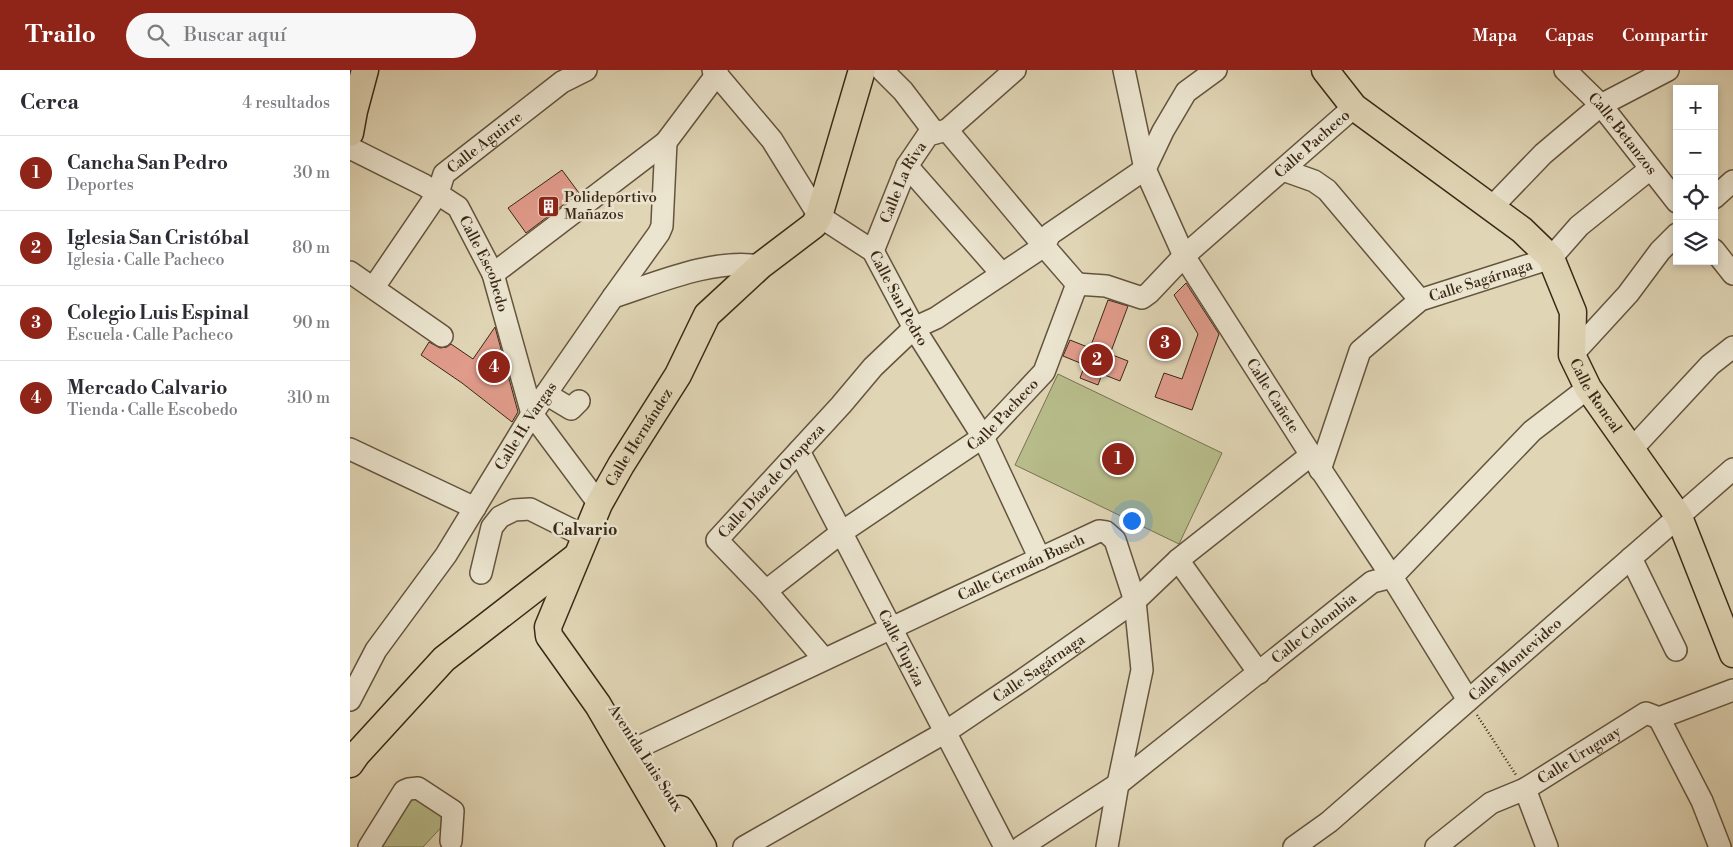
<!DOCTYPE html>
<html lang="es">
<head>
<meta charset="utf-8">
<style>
	body { margin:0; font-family:"Libre Bodoni",serif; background:#f7f7f7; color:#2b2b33 }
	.controls { position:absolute; right:15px; top:15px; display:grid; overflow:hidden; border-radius:0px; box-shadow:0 2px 8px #0003 }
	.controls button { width:45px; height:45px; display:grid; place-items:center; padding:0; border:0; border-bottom:1px solid #e1e1e2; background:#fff; color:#2b2b33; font:25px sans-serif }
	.you { position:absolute; left:781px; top:450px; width:18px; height:18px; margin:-12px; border:4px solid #fff; border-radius:50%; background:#1a73e8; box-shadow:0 0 0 8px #1a73e833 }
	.badge { display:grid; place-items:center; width:32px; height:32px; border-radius:50%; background:#8f2418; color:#fff; font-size:16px; font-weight:700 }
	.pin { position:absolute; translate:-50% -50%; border:2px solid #fff; box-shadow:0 1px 5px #0006 }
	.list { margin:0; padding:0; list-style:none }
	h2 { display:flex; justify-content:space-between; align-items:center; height:65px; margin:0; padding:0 20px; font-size:21px }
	h2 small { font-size:16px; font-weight:400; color:#7c7c81 }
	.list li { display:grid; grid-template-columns:32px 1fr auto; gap:15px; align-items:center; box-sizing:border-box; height:75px; padding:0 20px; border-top:1px solid #e1e1e2 }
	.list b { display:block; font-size:19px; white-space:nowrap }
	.list p { margin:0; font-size:16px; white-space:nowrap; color:#7c7c81 }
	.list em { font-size:16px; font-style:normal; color:#7c7c81 }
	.icon { flex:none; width:28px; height:28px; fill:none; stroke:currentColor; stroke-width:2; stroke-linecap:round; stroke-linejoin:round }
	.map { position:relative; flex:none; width:1383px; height:777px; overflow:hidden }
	header { display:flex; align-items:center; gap:30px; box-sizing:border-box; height:70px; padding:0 25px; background:#8f2418; color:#fff }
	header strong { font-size:24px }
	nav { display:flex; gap:28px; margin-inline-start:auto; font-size:18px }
	.search { width:350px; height:45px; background:#f7f7f7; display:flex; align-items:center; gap:12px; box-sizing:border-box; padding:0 18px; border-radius:28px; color:#7c7c81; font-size:19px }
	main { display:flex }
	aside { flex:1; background:#fff }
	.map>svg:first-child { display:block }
	.green { fill:#b7bc8a; stroke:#787250 }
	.building { fill:#e09b8a; stroke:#3a2917 }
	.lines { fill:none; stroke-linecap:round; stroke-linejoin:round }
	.minor-casing { stroke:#64543e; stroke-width:24 }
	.major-casing { stroke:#3a2917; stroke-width:29 }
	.path { stroke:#3a2917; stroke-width:2.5; stroke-dasharray:1 2.5; stroke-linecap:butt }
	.minor { stroke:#ebe4cf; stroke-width:21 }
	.major { stroke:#e0d5b5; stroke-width:26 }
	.labels { text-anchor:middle; stroke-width:5; stroke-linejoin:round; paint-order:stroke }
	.street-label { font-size:15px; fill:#3a2917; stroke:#ebe4cf }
	.poi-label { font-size:15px; fill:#3a2917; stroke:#ebe4cf; text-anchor:start }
	.neighbourhood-label { font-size:16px; font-weight:bold; fill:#3a2917; stroke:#ebe4cf }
</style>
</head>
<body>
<header>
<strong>Trailo</strong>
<div class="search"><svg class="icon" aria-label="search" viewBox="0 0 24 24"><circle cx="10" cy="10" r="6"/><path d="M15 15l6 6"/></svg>Buscar aquí</div>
<nav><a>Mapa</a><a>Capas</a><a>Compartir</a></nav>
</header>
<main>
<aside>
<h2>Cerca<small>4 resultados</small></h2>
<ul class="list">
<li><span class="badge">1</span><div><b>Cancha San Pedro</b><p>Deportes</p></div><em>30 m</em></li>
<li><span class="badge">2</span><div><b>Iglesia San Cristóbal</b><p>Iglesia · Calle Pacheco</p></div><em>80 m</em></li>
<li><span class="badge">3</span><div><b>Colegio Luis Espinal</b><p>Escuela · Calle Pacheco</p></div><em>90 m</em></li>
<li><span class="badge">4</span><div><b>Mercado Calvario</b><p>Tienda · Calle Escobedo</p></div><em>310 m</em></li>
</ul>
</aside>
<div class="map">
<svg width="1383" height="777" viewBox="0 0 1383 777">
	<rect width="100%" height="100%" fill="#e0d5b5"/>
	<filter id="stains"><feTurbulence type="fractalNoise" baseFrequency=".004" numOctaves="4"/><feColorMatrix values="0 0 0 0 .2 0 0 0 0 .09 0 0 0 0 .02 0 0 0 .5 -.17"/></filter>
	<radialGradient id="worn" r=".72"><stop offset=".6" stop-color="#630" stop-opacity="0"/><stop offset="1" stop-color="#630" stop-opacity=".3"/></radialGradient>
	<path class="green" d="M708,304L872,383L829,474L665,395Z
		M69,723L98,750L73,777H33L25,770Z"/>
	<path class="building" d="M212,100L229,123L176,163L158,138Z
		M836,213L869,264L842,340L805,327L814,303L832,309L848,264L824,225Z
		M758,230L778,236L760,284L778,291L770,311L752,304L748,315L730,308L735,295L713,286L720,270L740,278Z
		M145,257L168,342L162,352L112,313L71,285L79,272L90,278L97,277L101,274L123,289Z"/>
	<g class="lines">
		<defs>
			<g id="minor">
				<path id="s1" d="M363,0L422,70L469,146L523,181L564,258L633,367L690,489"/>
				<path d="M532,0L553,21L585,63"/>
				<path id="s2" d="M774,0L795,99L834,186L961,385L1042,507L1118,630"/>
				<path id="s3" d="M1215,0L1251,35L1327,132"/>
				<path id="s4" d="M0,78L74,115L108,137L143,204L182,344L249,434"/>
				<path d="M557,96L652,204"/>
				<path d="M933,100L964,111L977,120L1070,230"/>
				<path d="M1364,128L1383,111"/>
				<path d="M1142,137L1193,84L1251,35L1318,0"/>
				<path d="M1364,180L1383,204"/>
				<path id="s5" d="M523,181L557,96L578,65L597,60L665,0"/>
				<path d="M0,202L92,266"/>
				<path d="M143,204L316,72L367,4V0"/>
				<path d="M727,214L694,176L700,164L795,99L813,61L836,22L866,0"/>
				<path id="s6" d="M24,217L88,123L94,104L212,12L236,0"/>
				<path d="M263,227C307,213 363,188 410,196"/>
				<path d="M1222,285L1278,224L1310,181L1327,164"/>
				<path d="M196,324L221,339L229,331"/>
				<path d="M0,379L125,438"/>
				<path d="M1281,380L1360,295L1383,277"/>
				<path id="s7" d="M449,381L655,777"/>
				<path id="s8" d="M970,400L1010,281L1070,230L1201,188L1229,156L1300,99"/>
				<path d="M1281,488L1326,580"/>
				<path d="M828,490L909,603"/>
				<path d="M131,503L142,457L150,447L164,440L180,439L236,467"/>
				<path id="s9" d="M416,521L492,462L633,367L694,302L727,214L756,216L792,228L799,223L834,186L1004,37"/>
				<path id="s10" d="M474,589L416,521L367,470L491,335L523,297L564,258L586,248L694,176L597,60"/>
				<path id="s11" d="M0,630L26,580L96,485L182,344L263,227L309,163L312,156L316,72"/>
				<path d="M1309,648L1352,731L1370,777"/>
				<path id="s12" d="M291,676C443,604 596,532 749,461L756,462L765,470L785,531L792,600L768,714L757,777"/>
				<path d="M1175,719L1197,777"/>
				<path d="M19,777L54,721L59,719L68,718L103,741L101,771"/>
				<path id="s13" d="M394,777L594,663L674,609L785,531L828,490L961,385"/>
				<path id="s14" d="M671,777L768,714L1022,512L1042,507L1182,361L1238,318"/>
				<path id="s15" d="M944,777L979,752L1383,399"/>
				<path id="s16" d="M1086,777L1141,733L1175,719L1296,643L1309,648L1383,620"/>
			</g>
			<g id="major">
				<path id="s17" d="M975,0L1004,37L1172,160L1201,188L1223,242L1222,285L1238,318L1329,447L1383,584"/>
				<path d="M0,63L4,41L15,0"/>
				<path d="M0,694L7,684L94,589L227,486"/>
				<path d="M330,739L353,777"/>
				<path id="s18" d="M331,777L248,635L199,566L198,557L249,434L271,395L328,305L357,245L410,196L464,155L469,146L512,0"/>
			</g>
		</defs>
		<use href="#minor" class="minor-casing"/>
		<use href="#major" class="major-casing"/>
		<path class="path" d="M1127,645L1166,705"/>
		<use href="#minor" class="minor"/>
		<use href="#major" class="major"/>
	</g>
	<defs>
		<symbol id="building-square" viewBox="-11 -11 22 22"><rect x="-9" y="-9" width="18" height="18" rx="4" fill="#8f2418" stroke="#ebe4cf"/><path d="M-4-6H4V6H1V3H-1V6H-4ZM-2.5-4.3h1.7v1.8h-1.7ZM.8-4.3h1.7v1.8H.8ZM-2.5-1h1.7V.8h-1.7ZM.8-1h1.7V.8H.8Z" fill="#fff"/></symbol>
	</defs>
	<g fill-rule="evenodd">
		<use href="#building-square" x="186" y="124" width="25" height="25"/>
	</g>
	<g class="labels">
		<g class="street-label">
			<text dy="5" stroke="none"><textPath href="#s3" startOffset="86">Calle Betanzos</textPath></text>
			<text dy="5" stroke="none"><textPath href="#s6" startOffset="185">Calle Aguirre</textPath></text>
			<text dy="5" stroke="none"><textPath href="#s9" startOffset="746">Calle Pacheco</textPath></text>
			<text dy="5" stroke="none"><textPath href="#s5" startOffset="75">Calle La Riva</textPath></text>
			<text dy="5" stroke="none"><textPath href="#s4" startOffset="186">Calle Escobedo</textPath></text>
			<text dy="5" stroke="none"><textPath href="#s8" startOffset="268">Calle Sagárnaga</textPath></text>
			<text dy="5" stroke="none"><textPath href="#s1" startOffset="299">Calle San Pedro</textPath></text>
			<text dy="5" stroke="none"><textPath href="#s2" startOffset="362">Calle Cañete</textPath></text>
			<text dy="5" stroke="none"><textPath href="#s17" startOffset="444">Calle Roncal</textPath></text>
			<text dy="5" stroke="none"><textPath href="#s9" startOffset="296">Calle Pacheco</textPath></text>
			<text dy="5" stroke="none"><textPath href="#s11" startOffset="326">Calle H. Vargas</textPath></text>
			<text dy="5" stroke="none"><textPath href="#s18" startOffset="469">Calle Hernández</textPath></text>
			<text dy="5" stroke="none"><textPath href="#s10" startOffset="240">Calle Díaz de Oropeza</textPath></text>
			<text dy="5" stroke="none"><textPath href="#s12" startOffset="420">Calle Germán Busch</textPath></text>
			<text dy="5" stroke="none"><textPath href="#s14" startOffset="366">Calle Colombia</textPath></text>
			<text dy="5" stroke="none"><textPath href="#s7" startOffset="222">Calle Tupiza</textPath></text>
			<text dy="5" stroke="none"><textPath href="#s15" startOffset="290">Calle Montevideo</textPath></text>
			<text dy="5" stroke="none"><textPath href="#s13" startOffset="345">Calle Sagárnaga</textPath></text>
			<text dy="5" stroke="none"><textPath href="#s16" startOffset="171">Calle Uruguay</textPath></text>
			<text transform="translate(296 688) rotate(57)" y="5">Avenida Luis Soux</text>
		</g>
		<g class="poi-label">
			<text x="214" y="132">Polideportivo<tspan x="214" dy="17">Mañazos</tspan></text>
		</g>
		<g class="neighbourhood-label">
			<text x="235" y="465">Calvario</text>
		</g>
	</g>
	<rect width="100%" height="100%" filter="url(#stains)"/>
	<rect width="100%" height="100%" fill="url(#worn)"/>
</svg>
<div class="controls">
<button>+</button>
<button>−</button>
<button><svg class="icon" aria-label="locate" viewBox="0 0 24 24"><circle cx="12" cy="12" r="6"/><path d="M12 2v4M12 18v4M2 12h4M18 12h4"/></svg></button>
<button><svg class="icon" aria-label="layers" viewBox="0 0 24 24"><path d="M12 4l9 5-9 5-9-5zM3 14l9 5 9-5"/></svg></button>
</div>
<div class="you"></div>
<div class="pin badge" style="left:768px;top:389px">1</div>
<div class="pin badge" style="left:747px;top:290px">2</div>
<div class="pin badge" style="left:815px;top:273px">3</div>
<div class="pin badge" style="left:144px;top:297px">4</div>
</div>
</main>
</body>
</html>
